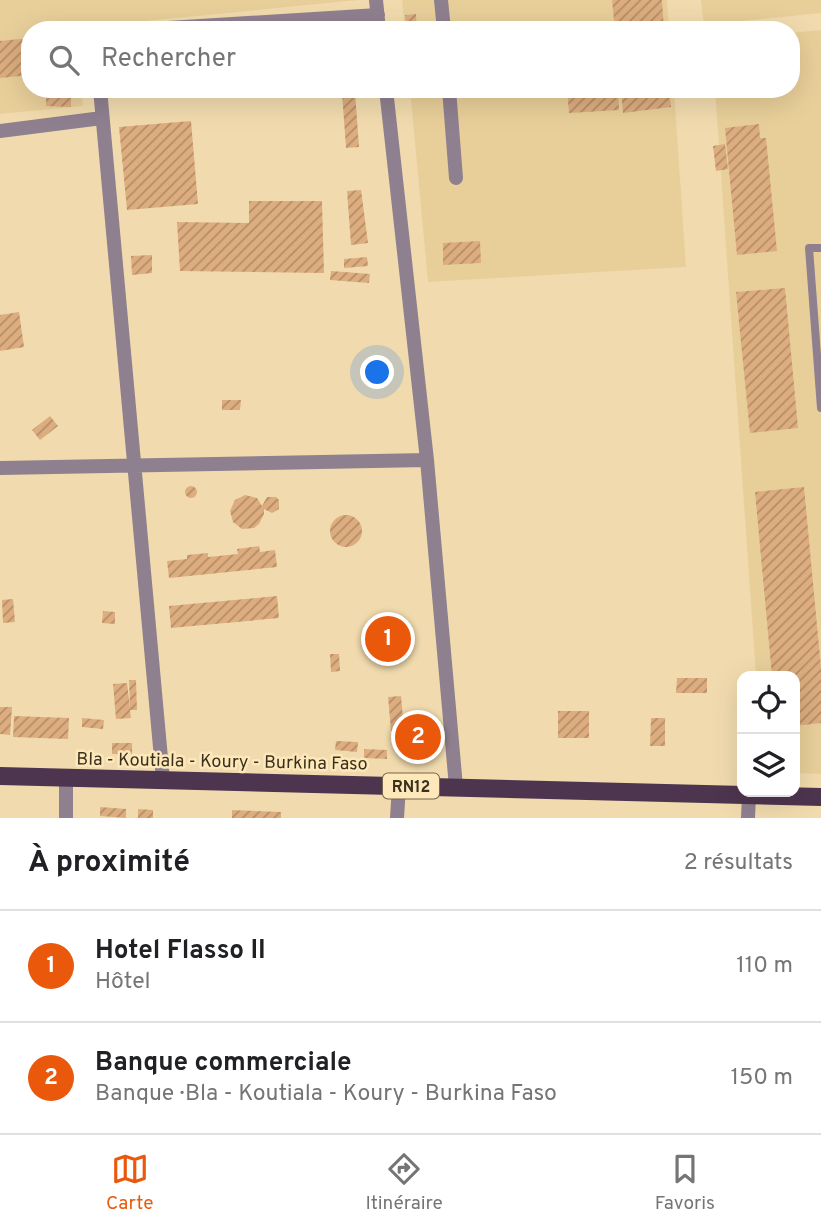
<!DOCTYPE html>
<html lang="fr">
<head>
<meta charset="utf-8">
<style>
	body { margin:0; font-family:Overpass,sans-serif; background:#f6f6f6; color:#202124 }
	.controls { position:absolute; right:21px; bottom:21px; display:grid; overflow:hidden; border-radius:14px; box-shadow:0 7px 28px #0002 }
	.controls button { width:63px; height:63px; display:grid; place-items:center; padding:0; border:0; border-bottom:2px solid #e0e0e0; background:#fff; color:#202124; font:35px sans-serif }
	.you { position:absolute; left:378px; top:373px; width:24px; height:24px; margin:-18px; border:5px solid #fff; border-radius:50%; background:#1a73e8; box-shadow:0 0 0 10px #1a73e833 }
	.badge { display:grid; place-items:center; width:46px; height:46px; border-radius:50%; background:#ea580c; color:#fff; font-size:23px; font-weight:700 }
	.pin { position:absolute; translate:-50% -50%; border:4px solid #fff; box-shadow:0 2px 7px #0006 }
	.list { margin:0; padding:0; list-style:none }
	h2 { display:flex; justify-content:space-between; align-items:center; height:91px; margin:0; padding:0 28px; font-size:30px }
	h2 small { font-size:23px; font-weight:400; color:#757577 }
	.list li { display:grid; grid-template-columns:46px 1fr auto; gap:21px; align-items:center; box-sizing:border-box; height:112px; padding:0 28px; border-top:2px solid #e0e0e0 }
	.list b { display:block; font-size:26px; white-space:nowrap }
	.list p { margin:0; font-size:23px; white-space:nowrap; color:#757577 }
	.list em { font-size:23px; font-style:normal; color:#757577 }
	.icon { flex:none; width:38px; height:38px; fill:none; stroke:currentColor; stroke-width:2; stroke-linecap:round; stroke-linejoin:round }
	.map { position:relative; flex:none; width:821px; height:818px; overflow:hidden }
	.search { position:absolute; background:#fff; box-shadow:0 7px 28px #0002; left:21px; right:21px; top:21px; height:77px; display:flex; align-items:center; gap:18px; box-sizing:border-box; padding:0 24px; border-radius:28px; color:#757577; font-size:26px }
	.sheet { height:315px; background:#fff }
	nav { display:flex; justify-content:space-around; align-items:center; box-sizing:border-box; height:98px; border-top:2px solid #e0e0e0; background:#fff; font-size:19px; color:#757577 }
	nav a { display:grid; justify-items:center; gap:4px }
	nav .on { color:#ea580c }
	.map>svg:first-child { display:block }
	.built { fill:#e8cf9a }
	.building { fill:url(#building-hatch) }
	.lines { fill:none; stroke-linecap:round; stroke-linejoin:round }
	.lane { stroke:#8f808f; stroke-width:8 }
	.street { stroke:#8f808f; stroke-width:14 }
	.primary { stroke:#4e354f; stroke-width:18 }
	.labels { text-anchor:middle; stroke-width:5; stroke-linejoin:round; paint-order:stroke }
	.shield { fill:#fee8ba; stroke:#74674d; stroke-width:2 }
	.shield-label { font-size:16px; font-weight:bold; fill:#39301e }
	.street-label { font-size:18px; fill:#39301e; stroke:#fee8ba }
</style>
</head>
<body>
<div class="map">
<svg width="821" height="818" viewBox="0 0 821 818">
	<defs>
		<pattern id="building-hatch" width="6" height="6" patternUnits="userSpaceOnUse" patternTransform="scale(1.75)"><rect width="6" height="6" fill="#ddad7f"/><path d="M-1 1l2-2M0 6l6-6M5 7l2-2" fill="none" stroke="#b48d67"/></pattern>
	</defs>
	<rect width="100%" height="100%" fill="#f1dbae"/>
	<path class="built" d="M0,0H359L75,28V30H30V89H81L83,106L0,114Z
		M402,0H667L669,30H405Z
		M701,0H821V13L704,25Z
		M821,30V774L795,773V676H756L715,89H791V33Z
		M410,89H674L686,267L428,282Z"/>
	<path class="building" d="M612,0H662L664,30H615Z
		M416,14L417,30H406L405,15Z
		M30,38V75L0,78V41Z
		M567,89H618L619,110L569,113Z
		M621,89H669L671,107L623,113Z
		M355,92L359,147L346,148L342,93Z
		M46,97L71,98V107L46,106Z
		M191,121L198,204L127,210L119,127Z
		M759,124L760,138H766L777,251L737,255L725,128Z
		M725,144L728,169L716,171L713,146Z
		M361,190L368,243L351,245L347,191Z
		M249,201H322L324,273L180,271L177,222L249,223Z
		M480,241L481,263L443,265V243Z
		M152,255V273L132,275L131,256Z
		M367,257L368,266L344,268V259Z
		M331,271L370,274L369,283L330,280Z
		M785,288L798,428L750,433L736,292Z
		M19,312L24,347L0,351V315Z
		M222,400H241L240,410H222Z
		M50,416L58,426L40,440L32,430Z
		M185 492a6 6 0 1 1 12 0a6 6 0 1 1-12 0Z
		M804,487L821,668V723L795,726V676H772L755,492Z
		M245,495L257,498L262,506L267,497H276L279,500V509L272,513L264,509V514L259,524L254,528L242,529L233,522L230,511L235,500Z
		M330 531a16 16 0 1 1 32 0a16 16 0 1 1-32 0Z
		M259,546L260,552L275,550L277,567L169,578L167,561L187,559V555L208,553V557L238,554L237,549Z
		M277,596L279,618L171,628L169,606Z
		M13,599L15,622L3,623L2,600Z
		M103,611L115,612V624L102,623Z
		M392,617L397,656L378,659L373,620Z
		M330,654H339L340,671L331,672Z
		M677,678H707V693H676Z
		M129,680H136L137,710H130L131,718L116,719L113,684L127,683L130,708Z
		M401,696L404,730L391,731L388,697Z
		M0,707H12L10,735L0,734Z
		M558,711H589V738H558Z
		M14,716L69,718L68,739L13,737Z
		M82,718L104,720L103,729L82,727Z
		M651,718H665V746H650Z
		M336,741L358,742L357,752L335,750Z
		M112,743H132V754H112Z
		M364,749L387,750V759L364,758Z
		M100,807L126,809V818L100,816Z
		M138,809L153,810V818H138Z
		M232,810L281,812V818H232Z"/>
	<g class="lines">
		<path class="lane" d="M821,248H809L821,408"/>
		<path class="street" d="M376,0L379,30
			M441,0L444,30
			M136,30L378,15
			M100,89L163,780
			M386,89L427,460L456,787
			M449,89L456,178
			M0,131L102,118
			M0,468L427,460
			M66,778V818
			M397,818L399,786
			M748,818L749,795"/>
		<path class="primary" d="M0,776L821,797"/>
	</g>
	<g class="labels">
		<rect class="shield" x="383" y="773.5" width="56" height="25" rx="5"/>
		<g class="shield-label">
			<text x="411" y="792">RN12</text>
		</g>
		<g class="street-label">
			<text transform="translate(222 761) rotate(1)" y="6">Bla - Koutiala - Koury - Burkina Faso</text>
		</g>
	</g>
</svg>
<div class="controls">
<button><svg class="icon" aria-label="locate" viewBox="0 0 24 24"><circle cx="12" cy="12" r="6"/><path d="M12 2v4M12 18v4M2 12h4M18 12h4"/></svg></button>
<button><svg class="icon" aria-label="layers" viewBox="0 0 24 24"><path d="M12 4l9 5-9 5-9-5zM3 14l9 5 9-5"/></svg></button>
</div>
<div class="you"></div>
<div class="pin badge" style="left:388px;top:639px">1</div>
<div class="pin badge" style="left:418px;top:737px">2</div>
<div class="search"><svg class="icon" aria-label="search" viewBox="0 0 24 24"><circle cx="10" cy="10" r="6"/><path d="M15 15l6 6"/></svg>Rechercher</div>
</div>
<section class="sheet">
<h2>À proximité<small>2 résultats</small></h2>
<ul class="list">
<li><span class="badge">1</span><div><b>Hotel Flasso II</b><p>Hôtel</p></div><em>110 m</em></li>
<li><span class="badge">2</span><div><b>Banque commerciale</b><p>Banque · Bla - Koutiala - Koury - Burkina Faso</p></div><em>150 m</em></li>
</ul>
</section>
<nav>
<a class="on"><svg class="icon" aria-label="map" viewBox="0 0 24 24"><path d="M3 6l6-2 6 2 6-2v14l-6 2-6-2-6 2zM9 4v14M15 6v14"/></svg>Carte</a>
<a><svg class="icon" aria-label="directions" viewBox="0 0 24 24"><path d="M12 3l9 9-9 9-9-9zM9 14v-3h6M13 9l2 2-2 2"/></svg>Itinéraire</a>
<a><svg class="icon" aria-label="saved" viewBox="0 0 24 24"><path d="M7 4h10v16l-5-4-5 4z"/></svg>Favoris</a>
</nav>
</body>
</html>
